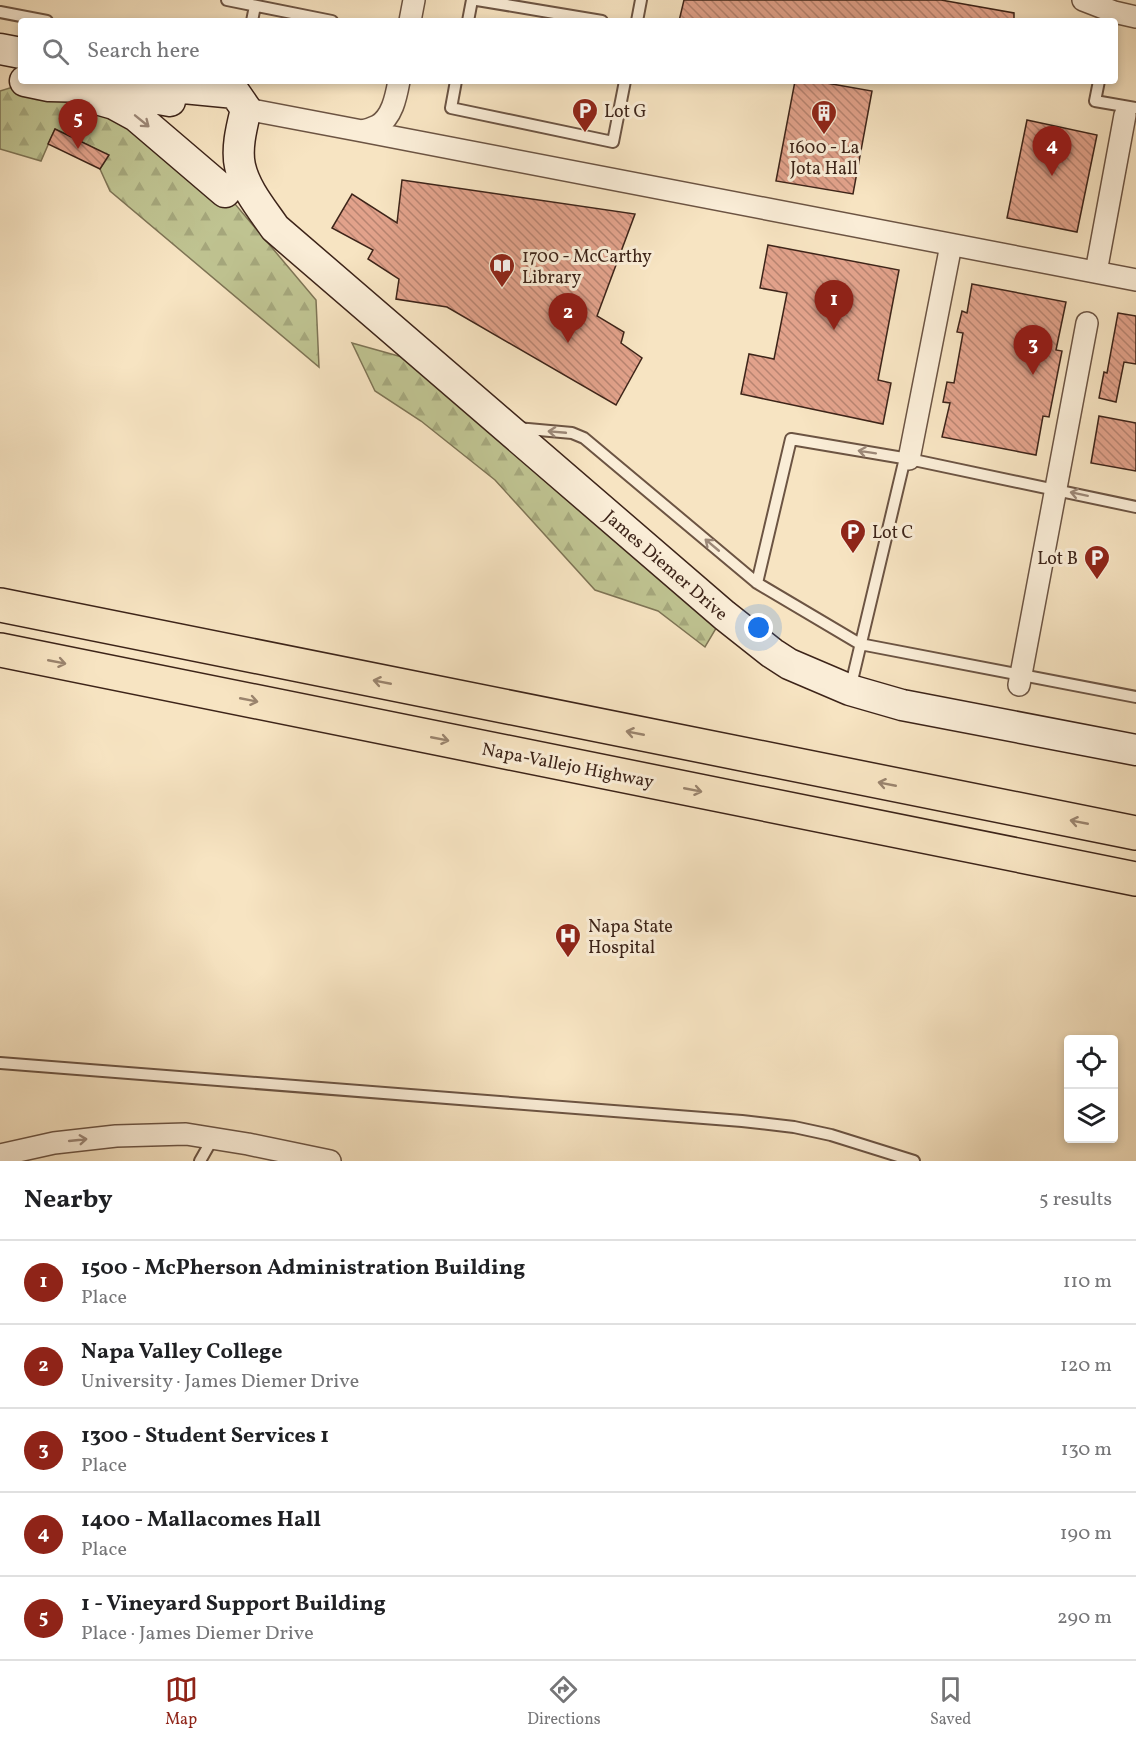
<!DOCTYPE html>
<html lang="en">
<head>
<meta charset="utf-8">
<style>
	body { margin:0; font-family:Vollkorn,serif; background:#f6f6f6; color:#202124 }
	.controls { position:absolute; right:18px; bottom:18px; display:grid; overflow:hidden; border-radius:6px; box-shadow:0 3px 9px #0003 }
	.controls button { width:54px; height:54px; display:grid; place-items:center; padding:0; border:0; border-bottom:2px solid #e0e0e0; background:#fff; color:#202124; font:30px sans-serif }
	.you { position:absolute; left:759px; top:628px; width:21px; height:21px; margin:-15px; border:4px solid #fff; border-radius:50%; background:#1a73e8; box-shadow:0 0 0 9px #1a73e833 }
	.badge { display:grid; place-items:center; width:39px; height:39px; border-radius:50%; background:#8f2418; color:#fff; font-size:20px; font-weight:700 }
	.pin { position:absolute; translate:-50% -50px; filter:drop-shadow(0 2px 3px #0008) }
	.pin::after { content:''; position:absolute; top:32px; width:21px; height:18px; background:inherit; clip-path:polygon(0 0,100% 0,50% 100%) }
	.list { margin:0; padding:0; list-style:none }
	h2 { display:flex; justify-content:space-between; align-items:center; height:78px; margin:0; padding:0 24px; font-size:26px }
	h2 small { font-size:20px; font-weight:400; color:#757577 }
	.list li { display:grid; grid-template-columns:39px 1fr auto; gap:18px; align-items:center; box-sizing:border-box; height:84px; padding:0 24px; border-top:2px solid #e0e0e0 }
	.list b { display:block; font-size:22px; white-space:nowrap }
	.list p { margin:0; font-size:20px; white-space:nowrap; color:#757577 }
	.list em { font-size:20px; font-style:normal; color:#757577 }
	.icon { flex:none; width:33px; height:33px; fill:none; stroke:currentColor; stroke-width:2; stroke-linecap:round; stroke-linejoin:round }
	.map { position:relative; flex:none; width:1136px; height:1161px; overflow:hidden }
	.search { position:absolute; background:#fff; box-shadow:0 3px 9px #0003; left:18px; right:18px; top:18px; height:66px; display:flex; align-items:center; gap:15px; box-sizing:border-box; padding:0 21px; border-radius:6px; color:#757577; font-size:22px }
	.sheet { height:498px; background:#fff }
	nav { display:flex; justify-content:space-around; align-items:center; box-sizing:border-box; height:84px; border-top:2px solid #e0e0e0; background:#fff; font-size:16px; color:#757577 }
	nav a { display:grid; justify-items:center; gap:3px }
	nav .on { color:#8f2418 }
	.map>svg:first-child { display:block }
	.forest { fill:url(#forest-firs); stroke:#7e7455; stroke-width:1.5 }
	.building { fill:url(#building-back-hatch); stroke:#3d2419; stroke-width:1.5 }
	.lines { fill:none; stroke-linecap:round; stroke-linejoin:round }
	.lane-casing { stroke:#6c5443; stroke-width:14 }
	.street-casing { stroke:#6c5443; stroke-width:24 }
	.secondary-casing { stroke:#3d2419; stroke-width:33 }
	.primary-casing { stroke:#3d2419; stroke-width:36 }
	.lane { stroke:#faedd7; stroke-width:10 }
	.street { stroke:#faedd7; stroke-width:21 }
	.secondary { stroke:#faedd7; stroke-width:30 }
	.primary { stroke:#f7e4c2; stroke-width:33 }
	.oneway { stroke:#9c8878 }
	.oneway2 { stroke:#9a846e }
	.labels { text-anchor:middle; stroke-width:6; stroke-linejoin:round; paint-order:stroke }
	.poi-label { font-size:18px; fill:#3d2419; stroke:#faedd7; text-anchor:start }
	.street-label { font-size:18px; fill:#3d2419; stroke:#faedd7 }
</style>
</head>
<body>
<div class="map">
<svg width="1136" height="1161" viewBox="0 0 1136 1161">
	<defs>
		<pattern id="forest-firs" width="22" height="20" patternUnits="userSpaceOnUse" patternTransform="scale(1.5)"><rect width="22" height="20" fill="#bfc391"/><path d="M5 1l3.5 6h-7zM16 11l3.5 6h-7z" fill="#a5a77c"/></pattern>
		<pattern id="building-back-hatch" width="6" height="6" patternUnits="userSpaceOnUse" patternTransform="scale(1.5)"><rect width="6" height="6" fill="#e2a28b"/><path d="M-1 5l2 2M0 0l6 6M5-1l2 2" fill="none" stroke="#b88471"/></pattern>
	</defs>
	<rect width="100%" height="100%" fill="#f7e4c2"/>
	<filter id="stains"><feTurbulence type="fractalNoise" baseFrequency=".00333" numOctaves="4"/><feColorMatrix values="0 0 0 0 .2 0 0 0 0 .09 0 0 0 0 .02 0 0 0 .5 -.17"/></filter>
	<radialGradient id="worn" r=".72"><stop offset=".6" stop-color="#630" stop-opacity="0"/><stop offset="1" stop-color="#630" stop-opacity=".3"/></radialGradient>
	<path class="forest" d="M29,82L82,96L225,192L316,300L319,367L110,191L100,169L108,155L55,129L41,161L0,149V91Z
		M352,343L434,366L724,615L705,647L658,611L595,590L495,480L421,421L375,391Z"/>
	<path class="building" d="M684,0H941L1014,13V21H679Z
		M795,81H815L872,91L853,194L776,181Z
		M1027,120L1097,135L1077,232L1007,218Z
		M55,129L109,155L100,169L48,144Z
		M402,180L635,214L597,316L624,332L621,343L642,358L616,405L447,307L396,299L399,279L368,259L373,250L332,228L352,194L397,223Z
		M768,245L899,270L878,380L891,383L883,424L741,394L749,354L774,359L787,293L760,288Z
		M972,284L1066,302L1056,350L1062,351L1049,417L1043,416L1036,455L942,437L950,403L943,402L947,382L954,383L963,333L957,332L962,311L967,313Z
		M1118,313L1136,316V364L1124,362L1116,402L1099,398L1104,372L1107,373Z
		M1099,416L1136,423V471L1091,463Z"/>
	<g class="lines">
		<defs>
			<path id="lane" d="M227,0L332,21
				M477,0L602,21
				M0,12L47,21
				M252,21L255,6
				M468,21L472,0
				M637,21L641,0
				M456,81L451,108L613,142L625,81
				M1099,81L1095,101L1136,108
				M517,428L572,433L584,438L757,583
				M1136,507L909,459L791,439L757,583L860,644L1136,697
				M850,689L905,458
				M0,1063L742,1121L794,1127L831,1135L914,1161
				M200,1161L213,1138"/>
			<path id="street" d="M1083,0L1114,12L1136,17
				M410,21L414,0
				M246,109L362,131C367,130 373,128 377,126C392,118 396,97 399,81
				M362,131L1136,280
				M1096,272L1125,115
				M909,459L951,245
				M1019,685L1087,323
				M0,1155L54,1143L116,1136L186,1134L248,1144L330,1161"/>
			<path id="secondary" d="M0,49L21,53
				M25,81L49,86L92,87L170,101
				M145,81L173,87L235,93L246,109C242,126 236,148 240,166C245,189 262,209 275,228L724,615L772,653L789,664L850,690L902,705L1136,750
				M100,100L114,104L136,116L225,192"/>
			<path id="primary" d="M0,605L1136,833
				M0,650L1136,879"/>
		</defs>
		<use href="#lane" class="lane-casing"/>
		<use href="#street" class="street-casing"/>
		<use href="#secondary" class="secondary-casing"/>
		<use href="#primary" class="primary-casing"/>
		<use href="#lane" class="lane"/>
		<use href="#street" class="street"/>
		<use href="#secondary" class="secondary"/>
		<use href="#primary" class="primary"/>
	</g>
	<defs><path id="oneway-shaft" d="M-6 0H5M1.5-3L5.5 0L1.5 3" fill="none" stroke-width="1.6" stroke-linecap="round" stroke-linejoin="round" transform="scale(1.5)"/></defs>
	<g class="oneway">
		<use href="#oneway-shaft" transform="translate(142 121) rotate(39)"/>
		<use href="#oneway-shaft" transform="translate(557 432) rotate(-175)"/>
		<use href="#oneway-shaft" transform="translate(867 452) rotate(-171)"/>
		<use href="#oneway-shaft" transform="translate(1079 494) rotate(-168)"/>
		<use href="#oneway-shaft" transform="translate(712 545) rotate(-140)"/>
		<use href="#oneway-shaft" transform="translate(78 1140) rotate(-6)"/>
	</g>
	<g class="oneway2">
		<use href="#oneway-shaft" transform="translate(57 662) rotate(11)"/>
		<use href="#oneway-shaft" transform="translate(382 682) rotate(-169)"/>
		<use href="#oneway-shaft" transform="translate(249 700) rotate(11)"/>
		<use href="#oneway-shaft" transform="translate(635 733) rotate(-169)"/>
		<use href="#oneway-shaft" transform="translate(440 739) rotate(11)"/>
		<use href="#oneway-shaft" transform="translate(887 784) rotate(-169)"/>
		<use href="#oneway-shaft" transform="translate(693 790) rotate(11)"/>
		<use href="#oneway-shaft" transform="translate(1079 822) rotate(-169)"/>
	</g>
	<defs>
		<symbol id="parking-pin" viewBox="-11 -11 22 30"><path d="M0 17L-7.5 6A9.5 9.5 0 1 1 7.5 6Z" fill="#8f2418" stroke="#faedd7"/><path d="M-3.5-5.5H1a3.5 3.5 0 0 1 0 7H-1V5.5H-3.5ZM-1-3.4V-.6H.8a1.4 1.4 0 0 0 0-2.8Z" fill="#fff"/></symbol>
		<symbol id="building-pin" viewBox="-11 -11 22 30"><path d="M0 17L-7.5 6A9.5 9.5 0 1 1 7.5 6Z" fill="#8f2418" stroke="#faedd7"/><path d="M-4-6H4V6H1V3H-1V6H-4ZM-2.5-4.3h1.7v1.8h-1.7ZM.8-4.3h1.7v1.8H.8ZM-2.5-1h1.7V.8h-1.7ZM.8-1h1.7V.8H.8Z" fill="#fff"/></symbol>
		<symbol id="library-pin" viewBox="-11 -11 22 30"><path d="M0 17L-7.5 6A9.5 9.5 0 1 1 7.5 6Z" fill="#8f2418" stroke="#faedd7"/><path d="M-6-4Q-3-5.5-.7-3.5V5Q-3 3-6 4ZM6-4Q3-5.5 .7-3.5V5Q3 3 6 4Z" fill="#fff"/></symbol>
		<symbol id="hospital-pin" viewBox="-11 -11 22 30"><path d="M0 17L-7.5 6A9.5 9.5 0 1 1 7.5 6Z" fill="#8f2418" stroke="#faedd7"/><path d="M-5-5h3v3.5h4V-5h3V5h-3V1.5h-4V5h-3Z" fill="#fff"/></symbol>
	</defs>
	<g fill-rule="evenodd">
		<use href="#parking-pin" x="570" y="96" width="30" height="40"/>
		<use href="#building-pin" x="809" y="98" width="30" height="40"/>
		<use href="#library-pin" x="487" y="251" width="30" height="40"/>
		<use href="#parking-pin" x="838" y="517" width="30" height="40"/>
		<use href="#parking-pin" x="1082" y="543" width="30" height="40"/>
		<use href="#hospital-pin" x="553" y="921" width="30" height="40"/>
	</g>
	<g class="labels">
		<g class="poi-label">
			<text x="604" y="117">Lot G</text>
			<text x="824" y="153" text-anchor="middle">1600 - La<tspan x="824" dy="21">Jota Hall</tspan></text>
			<text x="522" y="262">1700 - McCarthy<tspan x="522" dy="21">Library</tspan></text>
			<text x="872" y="538">Lot C</text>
			<text x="1078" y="564" text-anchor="end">Lot B</text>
			<text x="588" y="932">Napa State<tspan x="588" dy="21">Hospital</tspan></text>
		</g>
		<g class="street-label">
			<text transform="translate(666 565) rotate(41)" y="6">James Diemer Drive</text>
			<text transform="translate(568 765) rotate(11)" y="6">Napa-Vallejo Highway</text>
		</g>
	</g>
	<rect width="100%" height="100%" filter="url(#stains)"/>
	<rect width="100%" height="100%" fill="url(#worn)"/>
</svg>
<div class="controls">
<button><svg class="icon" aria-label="locate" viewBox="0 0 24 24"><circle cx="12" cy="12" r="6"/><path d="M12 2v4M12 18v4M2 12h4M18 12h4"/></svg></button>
<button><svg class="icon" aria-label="layers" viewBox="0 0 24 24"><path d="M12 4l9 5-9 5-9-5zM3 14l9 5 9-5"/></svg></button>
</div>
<div class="you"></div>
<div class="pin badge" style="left:834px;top:330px">1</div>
<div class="pin badge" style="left:568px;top:343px">2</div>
<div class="pin badge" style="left:1033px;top:375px">3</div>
<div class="pin badge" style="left:1052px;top:176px">4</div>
<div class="pin badge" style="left:78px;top:149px">5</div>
<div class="search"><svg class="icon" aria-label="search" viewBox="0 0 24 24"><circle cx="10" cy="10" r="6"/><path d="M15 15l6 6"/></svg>Search here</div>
</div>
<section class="sheet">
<h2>Nearby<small>5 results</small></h2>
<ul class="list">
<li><span class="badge">1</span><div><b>1500 - McPherson Administration Building</b><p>Place</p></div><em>110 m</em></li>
<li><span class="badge">2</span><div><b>Napa Valley College</b><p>University · James Diemer Drive</p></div><em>120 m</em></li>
<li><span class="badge">3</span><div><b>1300 - Student Services 1</b><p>Place</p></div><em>130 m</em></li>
<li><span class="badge">4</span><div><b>1400 - Mallacomes Hall</b><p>Place</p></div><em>190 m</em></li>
<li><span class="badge">5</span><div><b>1 - Vineyard Support Building</b><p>Place · James Diemer Drive</p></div><em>290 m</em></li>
</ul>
</section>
<nav>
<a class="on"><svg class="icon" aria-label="map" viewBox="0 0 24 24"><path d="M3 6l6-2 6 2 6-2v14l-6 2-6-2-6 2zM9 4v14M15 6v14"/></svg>Map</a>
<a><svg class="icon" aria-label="directions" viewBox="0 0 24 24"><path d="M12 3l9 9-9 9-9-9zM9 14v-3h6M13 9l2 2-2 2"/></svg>Directions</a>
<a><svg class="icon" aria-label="saved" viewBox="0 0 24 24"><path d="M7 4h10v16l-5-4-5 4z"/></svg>Saved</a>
</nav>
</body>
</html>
